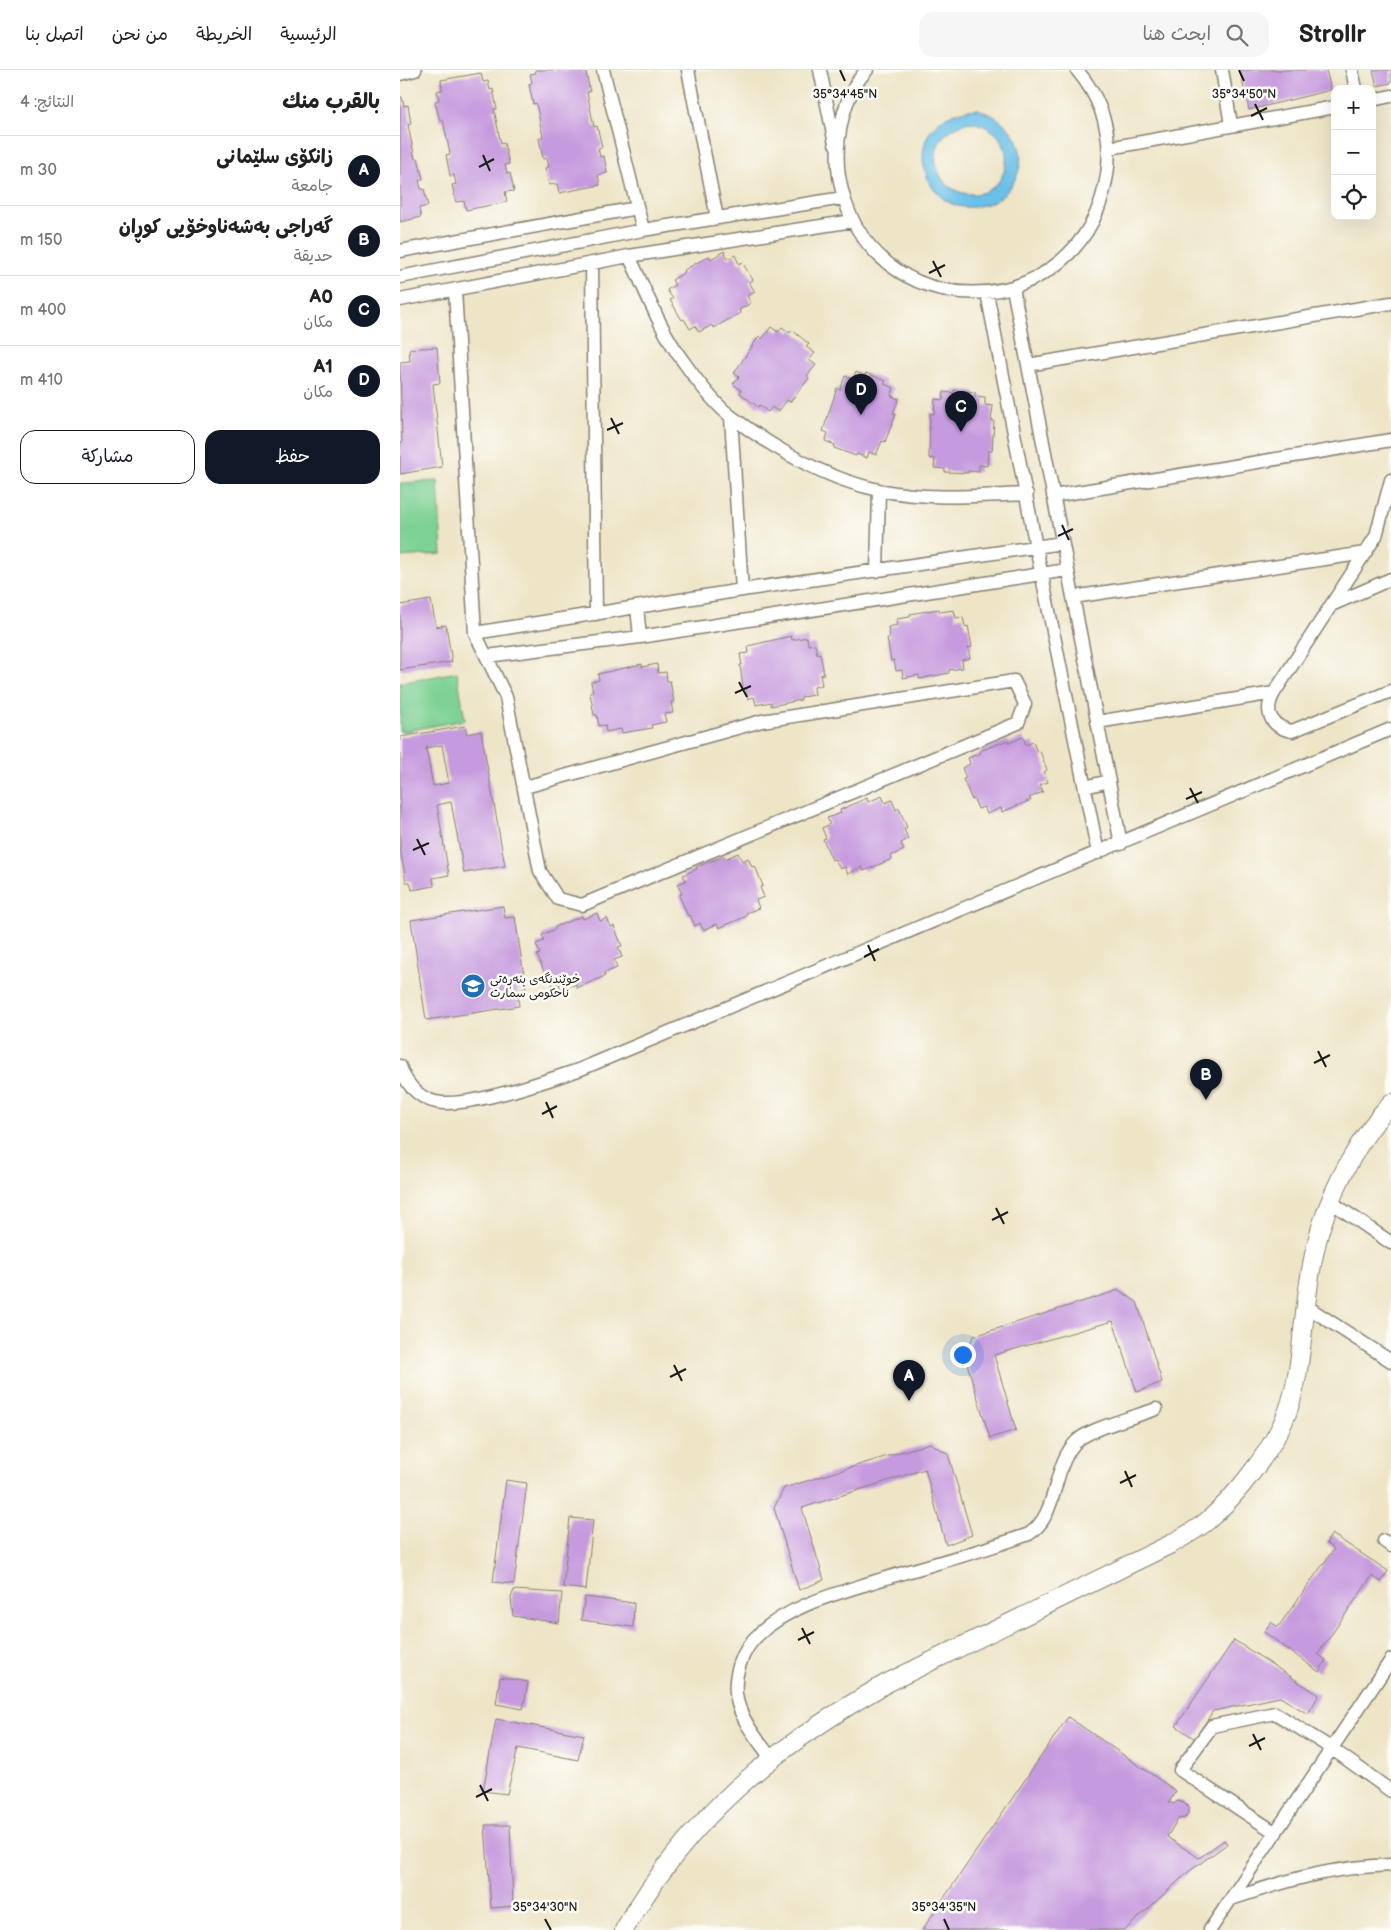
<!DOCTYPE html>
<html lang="ar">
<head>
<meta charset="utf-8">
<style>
	body { margin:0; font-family:"Balsamiq Sans","Playpen Sans Arabic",sans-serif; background:#f6f6f6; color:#222; direction:rtl }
	.controls { position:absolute; right:15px; top:15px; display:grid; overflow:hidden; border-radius:10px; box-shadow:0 5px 20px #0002 }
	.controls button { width:45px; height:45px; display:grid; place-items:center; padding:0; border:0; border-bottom:1px solid #e0e0e0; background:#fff; color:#222; font:25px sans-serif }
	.you { position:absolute; left:562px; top:1284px; width:18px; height:18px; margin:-12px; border:4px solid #fff; border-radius:50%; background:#1a73e8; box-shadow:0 0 0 8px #1a73e833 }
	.badge { display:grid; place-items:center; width:32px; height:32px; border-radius:50%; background:#111827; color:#fff; font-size:16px; font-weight:700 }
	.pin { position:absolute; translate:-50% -41px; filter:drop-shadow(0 1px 2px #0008) }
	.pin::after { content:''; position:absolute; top:26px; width:18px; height:15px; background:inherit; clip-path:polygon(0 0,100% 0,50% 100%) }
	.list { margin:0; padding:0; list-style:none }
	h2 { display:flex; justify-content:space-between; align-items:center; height:65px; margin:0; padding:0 20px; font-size:21px }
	h2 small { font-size:16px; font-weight:400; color:#767676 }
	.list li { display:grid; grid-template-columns:32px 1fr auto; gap:15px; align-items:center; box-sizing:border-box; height:70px; padding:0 20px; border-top:1px solid #e0e0e0 }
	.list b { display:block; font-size:19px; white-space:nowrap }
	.list p { margin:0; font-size:16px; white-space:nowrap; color:#767676 }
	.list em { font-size:16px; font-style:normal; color:#767676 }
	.actions { display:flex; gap:10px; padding:15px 20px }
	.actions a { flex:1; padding:11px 0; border:1px solid #111827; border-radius:15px; text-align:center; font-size:18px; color:#111827 }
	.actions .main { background:#111827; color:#fff }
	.icon { flex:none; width:28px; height:28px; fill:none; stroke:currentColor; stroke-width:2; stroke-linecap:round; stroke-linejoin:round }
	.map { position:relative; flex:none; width:991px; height:1860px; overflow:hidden; direction:ltr }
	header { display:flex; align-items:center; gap:30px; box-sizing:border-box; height:70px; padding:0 25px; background:#fff; border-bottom:1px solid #e0e0e0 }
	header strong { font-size:24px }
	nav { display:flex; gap:28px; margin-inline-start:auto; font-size:18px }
	.search { width:350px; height:45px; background:#f6f6f6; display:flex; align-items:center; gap:12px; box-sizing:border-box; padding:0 18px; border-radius:15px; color:#767676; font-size:19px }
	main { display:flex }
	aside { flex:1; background:#fff }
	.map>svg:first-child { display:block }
	.green { fill:#7ed194; stroke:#4d7658 }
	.water { fill:#6bc0e7; stroke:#446e82; fill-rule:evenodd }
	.building { fill:#c69ade; fill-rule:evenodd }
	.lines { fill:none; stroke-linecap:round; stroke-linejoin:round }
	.street-casing { stroke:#858072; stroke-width:15 }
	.secondary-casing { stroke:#858072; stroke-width:20 }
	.street { stroke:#fff; stroke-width:12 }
	.secondary { stroke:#fff; stroke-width:18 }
	.ticks { fill:none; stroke:#1c1c1c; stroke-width:2 }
	.labels { text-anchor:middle; stroke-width:5; stroke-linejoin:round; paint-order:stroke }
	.poi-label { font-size:12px; fill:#1c1c1c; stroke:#fdfcf7; text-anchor:start }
	.ticks-label { font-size:12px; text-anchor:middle; fill:#1c1c1c; stroke:#fdfcf7; stroke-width:5; stroke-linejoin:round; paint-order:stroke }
</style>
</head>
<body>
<header>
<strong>Strollr</strong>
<div class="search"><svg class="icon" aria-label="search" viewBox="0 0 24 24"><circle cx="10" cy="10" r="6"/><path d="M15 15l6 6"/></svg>ابحث هنا</div>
<nav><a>الرئيسية</a><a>الخريطة</a><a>من نحن</a><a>اتصل بنا</a></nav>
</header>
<main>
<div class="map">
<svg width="991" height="1860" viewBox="0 0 991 1860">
	<rect width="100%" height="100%" fill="#fdfcf7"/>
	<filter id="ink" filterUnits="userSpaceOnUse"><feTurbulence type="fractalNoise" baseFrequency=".02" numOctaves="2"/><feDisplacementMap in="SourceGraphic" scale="10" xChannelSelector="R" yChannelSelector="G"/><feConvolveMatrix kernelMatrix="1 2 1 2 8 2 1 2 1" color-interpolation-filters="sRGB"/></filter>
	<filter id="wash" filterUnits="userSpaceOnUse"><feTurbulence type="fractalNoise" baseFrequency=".0096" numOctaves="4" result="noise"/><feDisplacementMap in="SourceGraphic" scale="20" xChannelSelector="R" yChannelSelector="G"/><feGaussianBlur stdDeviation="1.12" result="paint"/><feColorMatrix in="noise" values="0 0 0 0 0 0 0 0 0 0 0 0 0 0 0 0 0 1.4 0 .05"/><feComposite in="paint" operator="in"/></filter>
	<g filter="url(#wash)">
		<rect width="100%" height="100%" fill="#eee5c7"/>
		<path class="green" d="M38,411L42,484L0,487V413Z
			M57,602L65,650L0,662V613Z"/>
		<path class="water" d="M577,39C614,50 636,86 608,120C600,130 590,134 579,136C520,150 491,44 577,39ZM570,52C627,60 611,134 563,123C551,120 542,112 538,101C529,76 546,57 570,52Z"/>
		<g id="blocks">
			<path class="building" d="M135,0H182L183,3L186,2L190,22H187L194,57L197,56L202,77L198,78L200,87L204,86L207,103L198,105L200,115L159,123L157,114L149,115L145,98L149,97L147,88L143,89L139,68L143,67L136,33L133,34L129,14L132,13L130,4L136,3Z
				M840,0H926L931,20L849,40Z
				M973,0H991V13L977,16Z
				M81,3L83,12L88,11L90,20L93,19L97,39H94L101,74L104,73L109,94L105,95L107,104L110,103L114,121L105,122L107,132L66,140L64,131L56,132L52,115L56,114L54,105L50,106L46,85L50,84L43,50L40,51L35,31L39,30L37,21L42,20L41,10Z
				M0,27H2L4,36L8,35L11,54L8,55L15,89L18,88L23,109L19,110L21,119H24L28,136L19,138L21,147L0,152Z
				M324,181L328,189L335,185L339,194L342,192L353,210L349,212L355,222L347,226L351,233L339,240L340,243L314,258L312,255L299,262L295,256L290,259L284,249L282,250L270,230L273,229L267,220L275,215L272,210L285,202L284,200L309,186L311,189Z
				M371,257L378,262L382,257L390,263L392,260L409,274L406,277L415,283L409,290L416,295L407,306L409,308L390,332L387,330L378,342L372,337L368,342L359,335L358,337L340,323L341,320L333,314L339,307L334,303L359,266L362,269Z
				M37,277L40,313L33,314L42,397L0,404V373H2L0,292L10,291L9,279Z
				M456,302L465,306L466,303L486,311L484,314L494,318L491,326L499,329L493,343L496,344L485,372L482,371L476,385L469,382L467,388L457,384L456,386L434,378L435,375L425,371L428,363L423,361L437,318L440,320L445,306L453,309Z
				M554,320L575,322V326L585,327V335L593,336L591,350L594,351L592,381H588L587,396L579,395V402L568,401V403L545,402V399L534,398L535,389L529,388L530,343L534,344L535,329L543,330L544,322L554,323Z
				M31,530L36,557L46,555L52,592L0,600V535Z
				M539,539L540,542L554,540L556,548L563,547L565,557L568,556L572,577L568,578L570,588L562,590L563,598L549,600V603L519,609V605L503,608L502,600L496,601L494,590L491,591L487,568H490L488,557L497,555L496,549L510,547V544Z
				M391,566L392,570L407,567L408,575L415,574L417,584L420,583L424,604L420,605L422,615L414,617L415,625L401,627V630L371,636V632L356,635L354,627L348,629L346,618H343L340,595H342L340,584L349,583L348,576Z
				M242,594V597L257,594L258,603L266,602L267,611H270L274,632H271L273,643L264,644L266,652L251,655L252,658L222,663L221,659L206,662L205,655L199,656L197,645H194L190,623L193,622L191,612L199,610L198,604Z
				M65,656L67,664L81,661L105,796L64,803L51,732L37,735L49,805L33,808L34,816L12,820L10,812H6L0,778V667ZM42,675L49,713L33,716L26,678Z
				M623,667L626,675L633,672L637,682L640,681L647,700L644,702L648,712L640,715L643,722L629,728L631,730L602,742L601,738L587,744L584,737L578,739L574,729L572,730L563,709L566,708L562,698L570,694L568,688L581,683L580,681L608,670L609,673Z
				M482,726L485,733L492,730L496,740L499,738L507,758L504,759L508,769L501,773L504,780L490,786L492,789L464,801L462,797L448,804L445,797L440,799L435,789L432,790L423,769L426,768L422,758L430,754L427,748L441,743L440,740L467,728L468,732Z
				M338,783L342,791L348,788L352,797L355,796L363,816L360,817L364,827L356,830L359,838L346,843L347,846L319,858L317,854L303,860L300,853L295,856L290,845L288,846L279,825L282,824L277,814L286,811L283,805L297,799L296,797L324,786L325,789Z
				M103,836L105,848L115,847L126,919L117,920L119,936L26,950L11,850Z
				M197,843L200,851L207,848L211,857L214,856L222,876L218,877L222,887L214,890L217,898L204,903L205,906L177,918L176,914L161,920L159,913L153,916L149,905L146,906L137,885L140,884L136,874L144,871L142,865L155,859V857L182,846L183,849Z
				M719,1220L737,1232L762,1312L737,1322L713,1251L594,1285L616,1360L590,1368L564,1284L574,1266Z
				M530,1373L548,1384L572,1465L546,1475L525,1399L402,1438L424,1510L399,1520L374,1438L384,1418Z
				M106,1410L127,1413L114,1514L93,1512Z
				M170,1448L193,1450L186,1520L163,1517Z
				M932,1464L988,1501L981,1512L972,1506L918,1584L926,1590L919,1602L864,1562L871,1552L878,1557L934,1479L926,1473Z
				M114,1520L162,1523L159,1553L113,1546L111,1528Z
				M185,1527L234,1533L233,1557L181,1550Z
				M834,1570L919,1625L908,1644L880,1627L813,1641L795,1669L776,1656Z
				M100,1607L128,1612L123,1639L96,1634Z
				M668,1647L776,1721L769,1732L773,1734L778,1731L784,1733L788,1737V1743L785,1748L778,1749L767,1767L799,1788L824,1770L827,1774L787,1803L725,1860H522Z
				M96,1649L184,1665L178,1690L118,1678L107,1724L83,1721Z
				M85,1755H110L113,1836L91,1838Z"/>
		</g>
	</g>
	<g filter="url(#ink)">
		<use href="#blocks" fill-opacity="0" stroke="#858072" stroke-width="1"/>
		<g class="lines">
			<defs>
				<path id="street" d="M203,0L243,160
					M288,0L317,148
					M420,0L435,74
					M467,0C443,24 434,73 439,106C464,262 683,261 707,105C713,66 702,30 677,0
					M822,0L831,55
					M952,0L956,19
					M0,4L15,0
					M972,30L991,26
					M709,78L935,37
					M0,181L237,138
					M229,186C246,221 260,260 283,291C295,308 316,336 333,348C375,379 427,409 479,420C527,430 578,426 627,424
					M192,194L196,544
					M0,207L243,160L443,128
					M613,218L721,774
					M55,220L75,563L106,627L140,801L158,829L182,835L618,653L625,634L614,611L362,651L125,717
					M587,223L636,477L698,783
					M0,230L229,186L453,151
					M628,295L991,233
					M331,347L342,520
					M991,410L976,466L874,623C863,642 871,657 892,661L991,621
					M653,426L991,370
					M477,501L479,420
					M673,527L965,483
					M931,535L991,509
					M237,537L240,567
					M75,563L342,520L662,473
					M87,586L240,567L667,500
					M697,652L874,623
					M685,717L709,711
					M0,996C5,1013 18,1028 36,1032C66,1039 149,1010 181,999L991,659
					M931,1132L991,1173
					M906,1236L991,1291
					M984,1471L991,1476
					M371,1688C358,1670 342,1652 337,1630C332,1607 342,1579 359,1564C389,1536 435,1524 473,1512C524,1496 578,1483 629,1464C660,1444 651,1394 678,1370C691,1358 738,1346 756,1339
					M876,1763L780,1700L812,1656L875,1643L931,1678L991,1721
					M831,1829C888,1810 931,1797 991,1795
					M810,1860L991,1590"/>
				<path id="secondary" d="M224,1860C290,1745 373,1678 487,1613L771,1474C783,1467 796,1460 806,1452C835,1428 874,1378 887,1343C900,1309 901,1272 906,1235C909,1210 913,1182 921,1157C935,1113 960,1067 991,1033"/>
			</defs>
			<use href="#street" class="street-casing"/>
			<use href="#secondary" class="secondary-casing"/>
			<use href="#street" class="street"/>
			<use href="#secondary" class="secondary"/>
		</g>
	</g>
	<path class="ticks" d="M440,0L445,11M839,0L844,11M855,34L863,50M851,46L867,38M83,85L90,101M79,97L94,89M533,191L541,207M529,203L545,195M211,348L219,364M207,360L223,353M662,455L669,470M658,466L673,459M339,612L347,627M335,623L351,616M790,718L798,733M786,729L802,722M17,769L25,785M13,780L29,773M468,875L475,891M464,887L479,879M918,981L926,997M914,993L930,985M146,1032L153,1048M142,1044L157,1036M596,1138L604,1154M592,1150L608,1142M274,1295L282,1311M270,1307L286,1299M725,1401L732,1417M720,1413L736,1405M402,1558L410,1574M398,1570L414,1562M853,1664L861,1680M849,1676L865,1668M80,1715L88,1731M76,1727L92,1719M145,1849L151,1860M544,1849L549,1860"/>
	<defs>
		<symbol id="school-disc" viewBox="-11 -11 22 22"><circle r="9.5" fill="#1f6fb2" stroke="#fdfcf7"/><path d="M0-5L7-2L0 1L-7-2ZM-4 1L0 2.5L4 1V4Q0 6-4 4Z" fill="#fff"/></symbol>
	</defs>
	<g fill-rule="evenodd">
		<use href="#school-disc" x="59" y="902" width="28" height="28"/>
	</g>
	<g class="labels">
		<g class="poi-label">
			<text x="90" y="913">خوێندنگەی بنەڕەتی<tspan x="90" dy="14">ناحکومی سمارت</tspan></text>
		</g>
	</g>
	<g class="ticks-label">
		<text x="445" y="28">35°34'45"N</text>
		<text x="844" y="28">35°34'50"N</text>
		<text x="145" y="1841">35°34'30"N</text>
		<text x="544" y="1841">35°34'35"N</text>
	</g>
</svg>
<div class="controls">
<button>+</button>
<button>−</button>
<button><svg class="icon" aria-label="locate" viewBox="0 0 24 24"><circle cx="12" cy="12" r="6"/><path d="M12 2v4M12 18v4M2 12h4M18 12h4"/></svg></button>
</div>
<div class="you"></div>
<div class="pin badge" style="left:509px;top:1331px">A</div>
<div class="pin badge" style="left:806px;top:1030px">B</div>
<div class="pin badge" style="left:561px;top:362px">C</div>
<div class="pin badge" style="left:461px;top:345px">D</div>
</div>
<aside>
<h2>بالقرب منك<small>النتائج: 4</small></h2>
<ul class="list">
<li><span class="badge">A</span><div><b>زانکۆی سلێمانی</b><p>جامعة</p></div><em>30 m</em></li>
<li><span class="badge">B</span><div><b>گەراجی بەشەناوخۆیی کوڕان</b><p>حديقة</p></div><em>150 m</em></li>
<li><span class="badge">C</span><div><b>A0</b><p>مكان</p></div><em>400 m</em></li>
<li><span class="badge">D</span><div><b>A1</b><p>مكان</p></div><em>410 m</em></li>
</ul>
<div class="actions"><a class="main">حفظ</a><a>مشاركة</a></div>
</aside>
</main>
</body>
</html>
